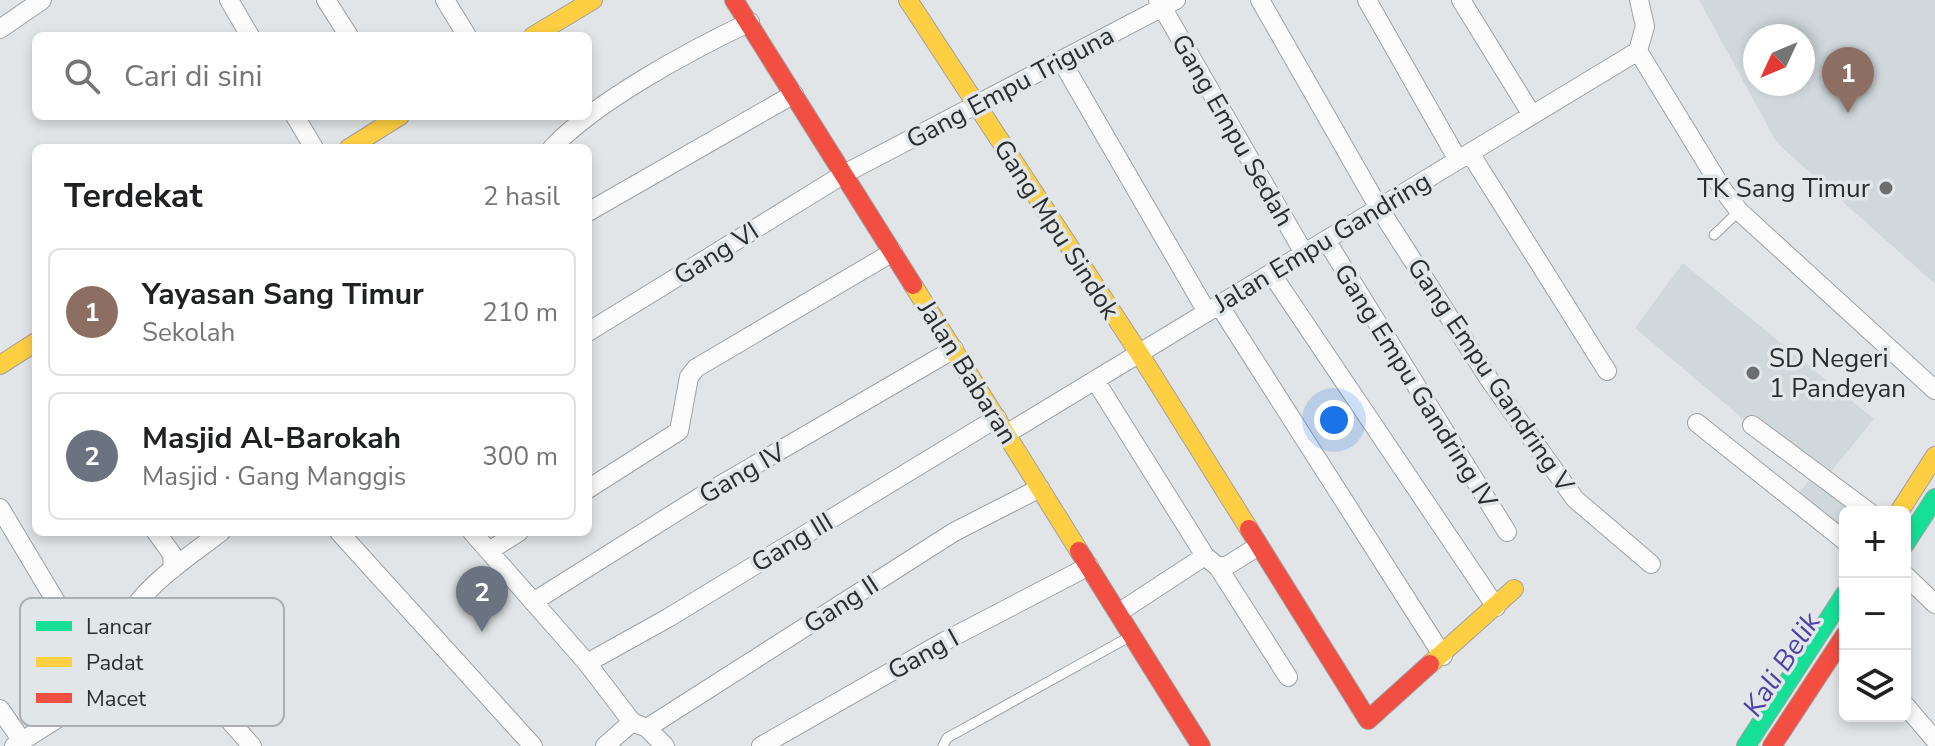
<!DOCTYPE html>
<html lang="id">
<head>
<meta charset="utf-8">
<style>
	body { margin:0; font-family:"Nunito Sans",sans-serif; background:#f2f2f2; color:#202124 }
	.controls { position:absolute; right:24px; bottom:24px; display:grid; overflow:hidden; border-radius:12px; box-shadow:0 4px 12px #0003 }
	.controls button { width:72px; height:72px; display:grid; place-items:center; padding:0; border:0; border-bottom:2px solid #e0e0e0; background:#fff; color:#202124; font:40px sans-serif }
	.compass { position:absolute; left:1743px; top:24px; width:72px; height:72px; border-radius:50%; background:#fff; box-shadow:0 4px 12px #0003; rotate:226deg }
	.you { position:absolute; left:1334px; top:420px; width:28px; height:28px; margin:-20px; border:6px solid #fff; border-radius:50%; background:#1a73e8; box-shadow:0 0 0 12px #1a73e833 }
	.badge { display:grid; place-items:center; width:52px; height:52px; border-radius:50%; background:#6b6d6f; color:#fff; font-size:26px; font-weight:700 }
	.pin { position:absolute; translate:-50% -66px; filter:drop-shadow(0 2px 4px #0008) }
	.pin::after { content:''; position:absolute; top:42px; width:28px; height:24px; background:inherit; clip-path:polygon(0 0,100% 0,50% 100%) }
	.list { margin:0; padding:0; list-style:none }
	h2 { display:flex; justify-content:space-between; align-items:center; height:104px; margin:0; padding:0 32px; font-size:34px }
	h2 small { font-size:26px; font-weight:400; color:#757577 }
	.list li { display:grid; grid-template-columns:52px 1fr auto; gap:24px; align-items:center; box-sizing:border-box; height:128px; margin:0 16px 16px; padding:0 16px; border:2px solid #e0e0e0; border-radius:12px }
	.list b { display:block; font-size:30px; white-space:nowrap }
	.list p { margin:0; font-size:26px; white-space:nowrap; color:#757577 }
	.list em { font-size:26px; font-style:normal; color:#757577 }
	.icon { flex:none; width:44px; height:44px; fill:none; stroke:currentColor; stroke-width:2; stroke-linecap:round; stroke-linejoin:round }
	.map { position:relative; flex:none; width:1935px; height:746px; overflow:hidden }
	.search { position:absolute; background:#fff; box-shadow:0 4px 12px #0003; left:32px; top:32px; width:560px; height:88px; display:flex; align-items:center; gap:20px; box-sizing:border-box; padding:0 28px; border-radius:12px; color:#757577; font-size:30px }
	.panel { position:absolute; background:#fff; box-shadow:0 4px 12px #0003; left:32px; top:144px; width:560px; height:392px; border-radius:12px }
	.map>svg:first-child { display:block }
	.built { fill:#d0d8db; fill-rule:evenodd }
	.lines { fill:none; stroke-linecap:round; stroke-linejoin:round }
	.lane-casing { stroke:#9fa1a2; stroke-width:11 }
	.street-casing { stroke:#9fa1a2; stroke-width:20 }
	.fast-casing { stroke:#9fa1a2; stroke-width:20 }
	.slow-casing { stroke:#9fa1a2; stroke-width:20 }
	.jam-casing { stroke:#9fa1a2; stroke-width:20 }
	.lane { stroke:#fbfbfb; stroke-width:9 }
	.street { stroke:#fbfbfb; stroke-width:18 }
	.fast { stroke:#16e098; stroke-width:18 }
	.slow { stroke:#ffcf43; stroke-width:18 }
	.jam { stroke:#f24e42; stroke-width:18 }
	.poi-dot { fill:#6b6d6f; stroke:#e1e6e8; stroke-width:3 }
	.labels { text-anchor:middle; stroke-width:7; stroke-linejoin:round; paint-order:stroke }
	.street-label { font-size:26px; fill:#2b2d2e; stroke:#e1e6e8 }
	.poi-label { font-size:26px; fill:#2b2d2e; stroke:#e1e6e8; text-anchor:end }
	.water-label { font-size:28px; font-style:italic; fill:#5240a8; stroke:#e1e6e8 }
	.key { fill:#e1e6e8; stroke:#aaaeb0; stroke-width:2 }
	.key-label { font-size:22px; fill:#2b2d2e }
</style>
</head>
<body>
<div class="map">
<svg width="1935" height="746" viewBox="0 0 1935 746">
	<rect width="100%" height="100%" fill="#e2e5e7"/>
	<path class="built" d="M1699,0H1935V284L1777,143ZM1755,36H1803V84H1755Z
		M1683,263L1874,419L1824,480L1858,512H1845V530L1796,496L1812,477L1635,328Z"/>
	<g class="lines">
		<defs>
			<path id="lane" d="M1714,235L1739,211
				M943,746L947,738L1129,637"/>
			<path id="street" d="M229,0L250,36
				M326,0L349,36
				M445,0L467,36
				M1158,0L1304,253
				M1260,0L1379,208L1491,382L1575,499L1651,564
				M1367,0L1458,160
				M1461,0L1532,115
				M1639,0L1645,26L1638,51L1723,190L1739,211L1935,390
				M0,29L42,0
				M1061,60L1207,312
				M295,116L314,148
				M552,148C596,101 691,50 750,22
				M1470,153L1607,371
				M588,212L794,94
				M1326,240L1507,532
				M1271,273L1496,607
				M1219,305L1443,656
				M588,332L844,174L1176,0
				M1095,380L1205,556
				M1697,423L1845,541
				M1752,425L1869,512
				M1006,434L1638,51
				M588,489L679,431L689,377L696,368L893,252
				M0,508L107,687
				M156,532L172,554L173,569
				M339,532L533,746
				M472,532L587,663L632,722L647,728L665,746
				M489,551L519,532
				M1218,567L1228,565L1257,547
				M1905,575L1935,604
				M533,602L700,497L954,349
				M132,610L252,746
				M1118,613L1205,556L1218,567L1288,677
				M587,663L668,618L997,418
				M1905,705L1935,740
				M0,709L22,741
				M647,728L954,532L1040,488
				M14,746L120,679L124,667C98,613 184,561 221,532
				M605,746L632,722
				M761,746L945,641L1089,566"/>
			<path id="fast" d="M1905,544L1935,498
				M1746,746L1845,594"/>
			<path id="slow" d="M908,0L1139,353L1249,529
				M533,36L593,0
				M349,148L400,116
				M913,285L1079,551
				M0,365L36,342
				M1899,512L1935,456
				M1430,664L1514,589"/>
			<path id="jam" d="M734,0L913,285
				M1249,529L1368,720L1430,664
				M1079,551L1201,746
				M1772,746L1845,635"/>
		</defs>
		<use href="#lane" class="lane-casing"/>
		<use href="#street" class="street-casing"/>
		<use href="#fast" class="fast-casing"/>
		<use href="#slow" class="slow-casing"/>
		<use href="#jam" class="jam-casing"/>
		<use href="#lane" class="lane"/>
		<use href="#street" class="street"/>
		<use href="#fast" class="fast"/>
		<use href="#slow" class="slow"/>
		<use href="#jam" class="jam"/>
	</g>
	<g class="poi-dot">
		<circle cx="1886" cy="188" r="8"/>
		<circle cx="1753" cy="373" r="8"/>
	</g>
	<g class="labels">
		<g class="street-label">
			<text transform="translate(1010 87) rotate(-28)" y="9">Gang Empu Triguna</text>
			<text transform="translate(1233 130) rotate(60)" y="9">Gang Empu Sedah</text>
			<text transform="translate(1057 229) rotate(57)" y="9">Gang Mpu Sindok</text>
			<text transform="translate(1322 242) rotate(-31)" y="9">Jalan Empu Gandring</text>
			<text transform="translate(716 253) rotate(-32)" y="9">Gang VI</text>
			<text transform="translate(968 372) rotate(58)" y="9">Jalan Babaran</text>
			<text transform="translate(1491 375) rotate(56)" y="9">Gang Empu Gandring V</text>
			<text transform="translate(1416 386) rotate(58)" y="9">Gang Empu Gandring IV</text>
			<text transform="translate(742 473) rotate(-30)" y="9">Gang IV</text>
			<text transform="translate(792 542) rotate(-31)" y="9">Gang III</text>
			<text transform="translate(841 604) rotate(-33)" y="9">Gang II</text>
			<text transform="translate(923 654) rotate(-29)" y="9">Gang I</text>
		</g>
		<g class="poi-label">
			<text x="1870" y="197">TK Sang Timur</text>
			<text x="1769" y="367" text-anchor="start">SD Negeri<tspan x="1769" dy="30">1 Pandeyan</tspan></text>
		</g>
		<g class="water-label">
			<text transform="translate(1781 664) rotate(-57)" y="10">Kali Belik</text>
		</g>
	</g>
	<rect x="20" y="598" width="264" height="128" rx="12" class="key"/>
	<rect x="36" y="621" width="36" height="10" fill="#16e098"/>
	<rect x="36" y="657" width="36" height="10" fill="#ffcf43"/>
	<rect x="36" y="693" width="36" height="10" fill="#f24e42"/>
	<g class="key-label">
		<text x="86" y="634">Lancar</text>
		<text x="86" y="670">Padat</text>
		<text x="86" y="706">Macet</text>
	</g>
</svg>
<div class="controls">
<button>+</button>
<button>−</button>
<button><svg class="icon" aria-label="layers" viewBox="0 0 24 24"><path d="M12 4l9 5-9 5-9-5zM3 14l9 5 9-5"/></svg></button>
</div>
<svg class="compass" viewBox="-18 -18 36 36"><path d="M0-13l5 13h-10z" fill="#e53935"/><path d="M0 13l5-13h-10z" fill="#757577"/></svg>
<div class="you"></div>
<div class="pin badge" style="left:1848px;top:113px;background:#8d6e63">1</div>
<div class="pin badge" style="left:482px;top:632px;background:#6b7280">2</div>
<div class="search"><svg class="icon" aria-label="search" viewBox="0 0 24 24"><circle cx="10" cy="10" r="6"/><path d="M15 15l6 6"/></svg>Cari di sini</div>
<section class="panel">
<h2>Terdekat<small>2 hasil</small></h2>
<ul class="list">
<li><span class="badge" style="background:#8d6e63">1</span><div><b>Yayasan Sang Timur</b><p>Sekolah</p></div><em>210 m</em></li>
<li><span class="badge" style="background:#6b7280">2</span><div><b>Masjid Al-Barokah</b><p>Masjid · Gang Manggis</p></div><em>300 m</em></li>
</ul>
</section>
</div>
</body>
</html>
